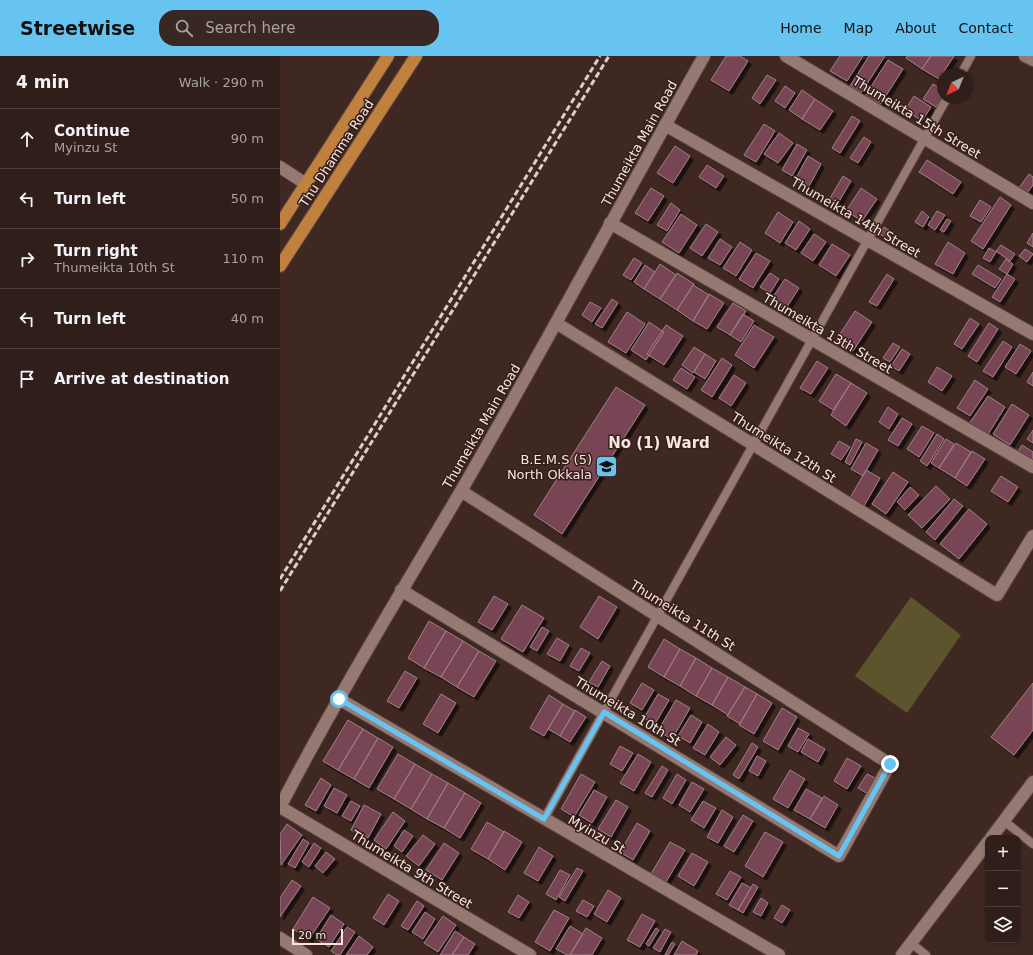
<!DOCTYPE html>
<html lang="en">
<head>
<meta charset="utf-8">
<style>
	body { margin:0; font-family:"DejaVu Sans",sans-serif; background:#382723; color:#f1f3f6 }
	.controls { position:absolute; right:12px; bottom:12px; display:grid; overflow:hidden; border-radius:8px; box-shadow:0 1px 3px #0004 }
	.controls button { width:36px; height:36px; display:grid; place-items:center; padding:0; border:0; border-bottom:1px solid #4b3c39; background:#301e1a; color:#f1f3f6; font:20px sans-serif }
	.compass { position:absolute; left:657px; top:12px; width:36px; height:36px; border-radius:50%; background:#301e1a; box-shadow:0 1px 3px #0004; rotate:223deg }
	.scale { position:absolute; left:12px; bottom:10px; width:51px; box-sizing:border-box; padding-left:4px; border:2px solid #f6e5e1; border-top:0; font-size:11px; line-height:14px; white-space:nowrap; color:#f6e5e1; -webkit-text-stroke:3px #361e19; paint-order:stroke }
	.stop { position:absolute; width:12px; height:12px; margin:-9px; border:3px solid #67c4f0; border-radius:50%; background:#fff }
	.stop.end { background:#67c4f0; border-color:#fff; box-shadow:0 1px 4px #0008 }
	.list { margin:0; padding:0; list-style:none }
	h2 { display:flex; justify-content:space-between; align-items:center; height:52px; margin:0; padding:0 16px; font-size:17px }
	h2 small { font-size:13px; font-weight:400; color:#a8a2a2 }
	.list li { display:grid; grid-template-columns:26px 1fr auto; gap:12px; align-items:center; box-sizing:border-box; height:60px; padding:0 16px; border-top:1px solid #4b3c39 }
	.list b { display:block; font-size:15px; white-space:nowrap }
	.list p { margin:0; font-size:13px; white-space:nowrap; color:#a8a2a2 }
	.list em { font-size:13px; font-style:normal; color:#a8a2a2 }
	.icon { flex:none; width:22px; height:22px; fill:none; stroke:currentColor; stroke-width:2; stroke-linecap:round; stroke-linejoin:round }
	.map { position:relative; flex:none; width:753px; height:899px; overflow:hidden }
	header { display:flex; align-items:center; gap:24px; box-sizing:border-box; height:56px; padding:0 20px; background:#67c4f0; color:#111 }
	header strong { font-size:19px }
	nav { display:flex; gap:22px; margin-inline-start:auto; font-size:14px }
	.search { width:280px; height:36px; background:#382723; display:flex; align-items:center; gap:10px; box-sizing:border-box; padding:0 14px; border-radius:16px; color:#a8a2a2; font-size:15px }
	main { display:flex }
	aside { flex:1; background:#301e1a }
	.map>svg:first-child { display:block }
	.green { fill:#5c542c }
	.building { fill:#784454; stroke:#9e8088; filter:url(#shadow) }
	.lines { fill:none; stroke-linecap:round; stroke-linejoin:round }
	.lane-casing { stroke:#5c4743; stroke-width:10 }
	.street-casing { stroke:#5c4743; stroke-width:14 }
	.primary-casing { stroke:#5c4743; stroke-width:14 }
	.lane { stroke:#977973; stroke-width:8 }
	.street { stroke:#977973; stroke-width:12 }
	.primary { stroke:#c0813e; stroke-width:12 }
	.rail { stroke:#deccc8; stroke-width:3; stroke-dasharray:6 3; stroke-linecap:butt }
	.route { stroke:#67c4f0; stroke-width:5 }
	.labels { text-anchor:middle; stroke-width:3; stroke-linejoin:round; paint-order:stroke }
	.street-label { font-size:13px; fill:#f6e5e1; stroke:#361e19 }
	.poi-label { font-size:13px; fill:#f6e5e1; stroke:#361e19; text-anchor:end }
	.quarter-label { font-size:15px; font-weight:bold; fill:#f6e5e1; stroke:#361e19 }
</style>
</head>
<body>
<header>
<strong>Streetwise</strong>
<div class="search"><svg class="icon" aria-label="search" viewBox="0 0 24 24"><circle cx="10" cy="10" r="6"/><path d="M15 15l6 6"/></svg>Search here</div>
<nav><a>Home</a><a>Map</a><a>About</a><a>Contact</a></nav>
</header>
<main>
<aside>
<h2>4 min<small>Walk · 290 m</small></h2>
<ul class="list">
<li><svg class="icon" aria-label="ahead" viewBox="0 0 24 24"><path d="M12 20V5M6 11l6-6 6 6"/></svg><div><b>Continue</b><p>Myinzu St</p></div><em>90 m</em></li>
<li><svg class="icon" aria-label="left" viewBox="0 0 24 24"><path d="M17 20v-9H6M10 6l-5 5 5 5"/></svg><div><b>Turn left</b></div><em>50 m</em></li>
<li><svg class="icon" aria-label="right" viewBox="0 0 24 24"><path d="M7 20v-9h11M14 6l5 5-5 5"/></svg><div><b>Turn right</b><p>Thumeikta 10th St</p></div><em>110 m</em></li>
<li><svg class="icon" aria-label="left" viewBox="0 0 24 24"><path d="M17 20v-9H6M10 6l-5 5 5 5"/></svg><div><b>Turn left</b></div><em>40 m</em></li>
<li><svg class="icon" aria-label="arrive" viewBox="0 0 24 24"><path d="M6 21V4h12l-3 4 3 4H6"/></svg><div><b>Arrive at destination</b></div></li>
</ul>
</aside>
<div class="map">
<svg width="753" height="899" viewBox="0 0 753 899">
	<defs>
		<filter id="shadow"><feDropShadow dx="3.5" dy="3.5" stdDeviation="0" flood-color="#0009"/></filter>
	</defs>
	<rect width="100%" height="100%" fill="#402822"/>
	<path class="green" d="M631,541L681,579L627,657L575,620Z"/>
	<path class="building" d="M446,0H460L468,5L449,35L431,24Z
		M560,0H583L567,25L550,15Z
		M589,0H605L581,37L570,30Z
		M627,0H651L642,13L626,2Z
		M651,0H674L659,23L642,13Z
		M608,4L623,13L600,49L585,40Z
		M487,19L496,24L480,48L472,42Z
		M653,28L663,34V41L656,51L643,43Z
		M505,30L515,37L505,52L495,45Z
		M522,34L535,43L522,63L509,54Z
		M634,40L651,51L642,65L625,54Z
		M535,43L553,55L540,74L522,63Z
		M572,60L580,65L560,97L552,92Z
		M484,68L495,75L476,106L464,99Z
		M499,77L513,87L498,107L484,98Z
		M584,81L591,86L578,107L570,102Z
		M517,88L527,94L512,120L502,114Z
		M395,90L410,100L393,127L377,117Z
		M528,100L541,108L528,132L515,124Z
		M647,104L681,126L673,138L639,116Z
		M427,109L444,120L436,132L419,121Z
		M749,118L753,121V129L747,137L739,132Z
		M563,120L571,125L554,154L546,149Z
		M371,132L384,140L368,165L355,157Z
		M581,132L597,143L582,165L566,155Z
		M720,141L731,149L703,193L691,185Z
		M700,144L711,151L701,166L690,160Z
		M391,147L400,154L387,175L377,169Z
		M642,155L649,161L643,171L635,166Z
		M657,155L665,159L655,174L648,169Z
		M498,156L513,166L500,187L485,177Z
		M401,158L417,169L399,197L382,186Z
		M667,163L671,165L664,176L660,174Z
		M519,165L530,173L516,194L505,187Z
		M426,168L438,176L422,200L410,192Z
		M604,171L616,179L611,186L600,178Z
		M753,177V191L747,187Z
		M534,178L546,186L533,205L521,197Z
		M440,183L452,191L440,209L428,202Z
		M460,186L472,194L456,220L443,212Z
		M668,186L685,197L673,218L655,208Z
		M552,188L570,199L556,220L539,209Z
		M721,189L735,198L730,205L716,195Z
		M709,192L716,196L710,206L703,202Z
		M745,193L753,198L747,206L739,200Z
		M476,197L490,205L473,232L459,223Z
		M354,202L362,207L351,224L343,219Z
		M726,203L733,208L727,218L719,213Z
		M380,208L396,219L380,243L364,233Z
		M365,209L375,216L364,233L354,226Z
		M698,209L721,223L715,232L692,218Z
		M397,217L414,228L397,254L380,243Z
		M490,217L499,223L490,237L480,231Z
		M607,218L614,223L597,250L589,246Z
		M727,218L735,223L720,246L712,241Z
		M505,223L519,232L505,254L491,244Z
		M413,229L429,239L413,265L397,254Z
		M429,238L444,247L427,273L413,265Z
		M332,243L338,247L322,272L315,268Z
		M310,246L321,252L312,266L302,259Z
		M453,247L466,255L450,279L437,271Z
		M575,255L592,266L573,295L556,284Z
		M347,256L365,268L346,297L328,286Z
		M463,258L474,265L461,286L450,279Z
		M690,262L699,268L682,293L674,288Z
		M369,266L384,276L366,304L351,294Z
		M709,267L718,273L697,306L688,300Z
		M386,269L403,280L384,309L367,298Z
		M474,269L494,281L474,312L455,299Z
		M723,285L732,291L713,321L703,315Z
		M613,287L620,291L610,306L603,302Z
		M740,288L751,295L736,318L725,311Z
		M414,291L425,298L413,317L402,309Z
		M622,293L630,298L619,315L611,310Z
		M425,298L436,305L425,323L414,316Z
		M442,302L452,309L432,341L421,334Z
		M537,305L548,312L531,338L520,332Z
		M657,311L672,320L662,335L648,326Z
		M401,312L415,321L407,333L393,324Z
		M753,316V330L747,326Z
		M556,318L571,327L553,354L539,345Z
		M454,319L466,327L451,350L439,342Z
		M695,324L708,333L690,360L677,352Z
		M571,327L587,337L566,370L551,359Z
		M336,331L365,349L282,478L254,459Z
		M708,340L725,351L707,380L689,368Z
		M732,348L749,359L730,389L713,378Z
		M608,351L618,358L609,373L599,366Z
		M622,362L632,368L618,390L608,384Z
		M642,370L654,377L639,401L627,393Z
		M753,374V387L747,383Z
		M657,378L664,383L647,410L640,405Z
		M576,383L582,386L570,409L565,406Z
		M666,383L674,388L659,412L651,407Z
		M559,385L570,391L561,404L551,398Z
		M586,387L598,394L583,420L571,413Z
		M676,387L691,396L675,422L659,412Z
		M742,389L753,396V408L737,397Z
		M692,395L705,403L687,430L675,422Z
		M586,414L600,422L584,450L570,442Z
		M613,416L628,426L606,458L592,448Z
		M721,420L738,431L728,446L711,435Z
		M656,430L670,443L642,472L628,459Z
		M630,431L639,439L625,454L617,446Z
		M674,443L683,450L655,484L646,476Z
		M689,453L707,468L679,503L660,488Z
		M214,540L228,548L212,574L198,566Z
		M319,540L337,551L318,583L300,571Z
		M242,549L264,562L243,596L221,583Z
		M149,565L166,575L144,612L128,602Z
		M262,571L269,575L257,595L250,591Z
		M166,575L183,585L161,621L144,612Z
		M277,582L289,589L280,605L267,598Z
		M384,583L400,593L384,621L368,611Z
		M183,585L199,595L177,631L161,621Z
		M301,592L310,597L299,615L290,610Z
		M400,593L416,602L400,630L384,621Z
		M199,595L216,605L194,641L177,631Z
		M416,602L432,612L416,640L400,630Z
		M322,605L330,610L318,631L309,626Z
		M432,612L448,621L432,649L416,640Z
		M125,615L137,622L119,652L107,645Z
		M448,621L465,631L448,659L432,649Z
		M362,627L374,634L362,654L350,647Z
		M753,627V674L734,699L711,681Z
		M465,631L477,638L460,668L447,660Z
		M161,638L176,647L158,677L143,668Z
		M378,638L389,644L375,668L364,662Z
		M477,638L492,647L474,678L459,669Z
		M269,639L283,648L264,680L250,672Z
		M396,644L410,652L392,683L378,675Z
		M283,648L295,655L280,680L268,673Z
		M502,652L517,661L498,694L483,685Z
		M295,654L306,661L290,686L280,680Z
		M411,659L422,666L410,687L398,680Z
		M68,664L83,673L58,714L43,705Z
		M428,668L439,676L425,699L413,692Z
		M518,672L529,678L518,696L508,690Z
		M83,673L98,682L74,723L58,714Z
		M446,681L456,689L440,709L430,701Z
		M98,682L113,691L89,732L74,723Z
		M528,683L545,693L538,706L521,696Z
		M472,687L478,691L459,723L453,719Z
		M340,690L353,697L342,715L330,708Z
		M118,698L135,708L114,743L97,733Z
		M358,698L371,706L354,735L340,727Z
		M477,700L486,705L478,720L469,715Z
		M567,702L581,710L567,733L554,725Z
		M135,708L152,718L131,753L114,743Z
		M382,710L388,714L372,741L365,737Z
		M510,714L525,723L508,752L493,743Z
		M152,718L168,727L147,763L131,753Z
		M301,718L315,726L294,761L281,753Z
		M397,718L406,724L392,748L383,742Z
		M587,718L597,723L588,738L578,732Z
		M41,722L51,729L36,755L25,749Z
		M412,726L424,733L410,756L399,749Z
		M168,727L185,737L164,772L147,763Z
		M54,732L67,739L57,757L44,750Z
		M526,733L542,742L530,763L514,754Z
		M314,734L327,741L312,767L299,759Z
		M185,737L201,747L180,782L164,772Z
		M544,740L558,749L545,772L530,763Z
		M336,744L348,751L331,781L318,773Z
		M71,745L80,750L71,765L62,760Z
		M423,745L436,752L424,772L411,764Z
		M84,749L101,758L88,782L71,774Z
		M442,754L453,761L438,787L427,781Z
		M113,756L125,765L106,793L94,784Z
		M463,759L473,765L454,796L444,790Z
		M207,766L224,776L208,803L191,793Z
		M357,767L370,775L353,804L340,796Z
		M7,768L22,779L1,809L0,778Z
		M124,774L133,780L122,796L114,790Z
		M224,775L242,786L225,814L208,803Z
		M485,776L503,786L483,821L465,810Z
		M143,779L155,788L139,810L126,800Z
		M23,783L29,787L15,812L8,808Z
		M390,786L405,794L386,826L371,818Z
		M34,787L41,792L29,811L22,806Z
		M164,787L179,797L162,824L146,814Z
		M259,791L273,800L258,825L244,817Z
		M46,796L55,803L43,817L35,810Z
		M412,797L428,806L414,830L398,820Z
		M297,812L303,815L285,845L279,841Z
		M280,814L290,819L276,844L266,838Z
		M450,815L461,821L447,844L436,838Z
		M12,824L21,830L0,861V842Z
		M462,827L471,832L458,854L449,849Z
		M473,828L478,831L463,857L458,854Z
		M328,834L341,842L327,866L314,858Z
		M108,838L119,845L104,869L93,862Z
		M238,839L249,846L239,862L228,856Z
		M33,841L50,852L29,883L13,873Z
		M481,842L488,847L481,860L473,856Z
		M303,844L314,850L307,861L296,855Z
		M137,845L144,850L128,874L121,870Z
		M502,849L510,854L502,867L494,862Z
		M274,854L289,862L270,895L255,886Z
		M145,856L155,863L143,883L132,876Z
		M362,858L375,865L360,891L347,884Z
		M51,859L64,868L49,891L36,883Z
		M163,860L176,869L158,896L144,887Z
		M290,870L303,878L290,899H287L276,893Z
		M67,871L75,876L60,899H57L51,895Z
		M306,872L322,882L312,899H290Z
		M376,872L379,874L369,890L366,888Z
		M385,873L391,876L380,896L373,892Z
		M175,875L184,881L172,899H160Z
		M79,880L93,891L87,899H66Z
		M184,881L195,888L188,899H172Z
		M402,885L418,895L416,899H394Z
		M392,886L395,888L388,899H385Z"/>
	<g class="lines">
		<defs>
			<path id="lane" d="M681,18L691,0
				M264,763L667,42
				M724,765L753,788
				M631,887L646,899"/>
			<path id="street" d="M506,0L753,147
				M745,0L753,4
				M385,69L753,278
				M0,111L26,128
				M330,167L753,411
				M276,267L717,539L753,480
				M121,534L559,800L610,708L181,435
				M59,643L499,899
				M0,751C56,643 119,540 181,435C264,292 342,145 424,0
				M0,751L250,899
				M711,782L753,726
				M0,882L26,899
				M622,899L708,786"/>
			<path id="primary" d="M0,168L108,0
				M0,210L136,0"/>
		</defs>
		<use href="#lane" class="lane-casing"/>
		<use href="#street" class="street-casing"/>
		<use href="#primary" class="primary-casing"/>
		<use href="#lane" class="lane"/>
		<use href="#street" class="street"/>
		<use href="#primary" class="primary"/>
		<path class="rail" d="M0,523L320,0
			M0,535L329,0"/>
	</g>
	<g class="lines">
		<path class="route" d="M59,643L264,763L324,656L559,800L610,708"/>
	</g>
	<defs>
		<symbol id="school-square" viewBox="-11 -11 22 22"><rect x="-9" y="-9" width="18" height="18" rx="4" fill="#67c4f0" stroke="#361e19"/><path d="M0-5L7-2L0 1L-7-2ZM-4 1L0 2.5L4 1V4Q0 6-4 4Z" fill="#111"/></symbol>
	</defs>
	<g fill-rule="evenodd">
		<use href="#school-square" x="314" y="398" width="25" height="25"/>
	</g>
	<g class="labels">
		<g class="street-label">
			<text transform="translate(637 61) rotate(31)" y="5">Thumeikta 15th Street</text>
			<text transform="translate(359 87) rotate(-61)" y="5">Thumeikta Main Road</text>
			<text transform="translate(56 97) rotate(-57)" y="5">Thu Dhamma Road</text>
			<text transform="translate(576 161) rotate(30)" y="5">Thumeikta 14th Street</text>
			<text transform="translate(548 277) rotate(30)" y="5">Thumeikta 13th Street</text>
			<text transform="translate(201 370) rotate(-60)" y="5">Thumeikta Main Road</text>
			<text transform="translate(504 391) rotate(32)" y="5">Thumeikta 12th St</text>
			<text transform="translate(403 559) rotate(32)" y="5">Thumeikta 11th St</text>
			<text transform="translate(348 655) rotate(31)" y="5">Thumeikta 10th St</text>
			<text transform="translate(317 778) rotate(30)" y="5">Myinzu St</text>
			<text transform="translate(132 813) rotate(31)" y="5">Thumeikta 9th Street</text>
		</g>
		<g class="poi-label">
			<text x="312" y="408">B.E.M.S (5)<tspan x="312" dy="15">North Okkala</tspan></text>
		</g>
		<g class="quarter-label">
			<text x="379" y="392">No (1) Ward</text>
		</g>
	</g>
</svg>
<div class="controls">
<button>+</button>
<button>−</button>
<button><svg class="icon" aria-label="layers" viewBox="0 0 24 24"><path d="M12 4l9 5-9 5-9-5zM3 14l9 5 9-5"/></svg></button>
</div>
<svg class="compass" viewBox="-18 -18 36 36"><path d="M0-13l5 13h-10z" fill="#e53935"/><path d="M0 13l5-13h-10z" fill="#a8a2a2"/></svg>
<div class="scale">20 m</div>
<div class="stop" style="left:59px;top:643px"></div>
<div class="stop end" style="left:610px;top:708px"></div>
</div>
</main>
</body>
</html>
